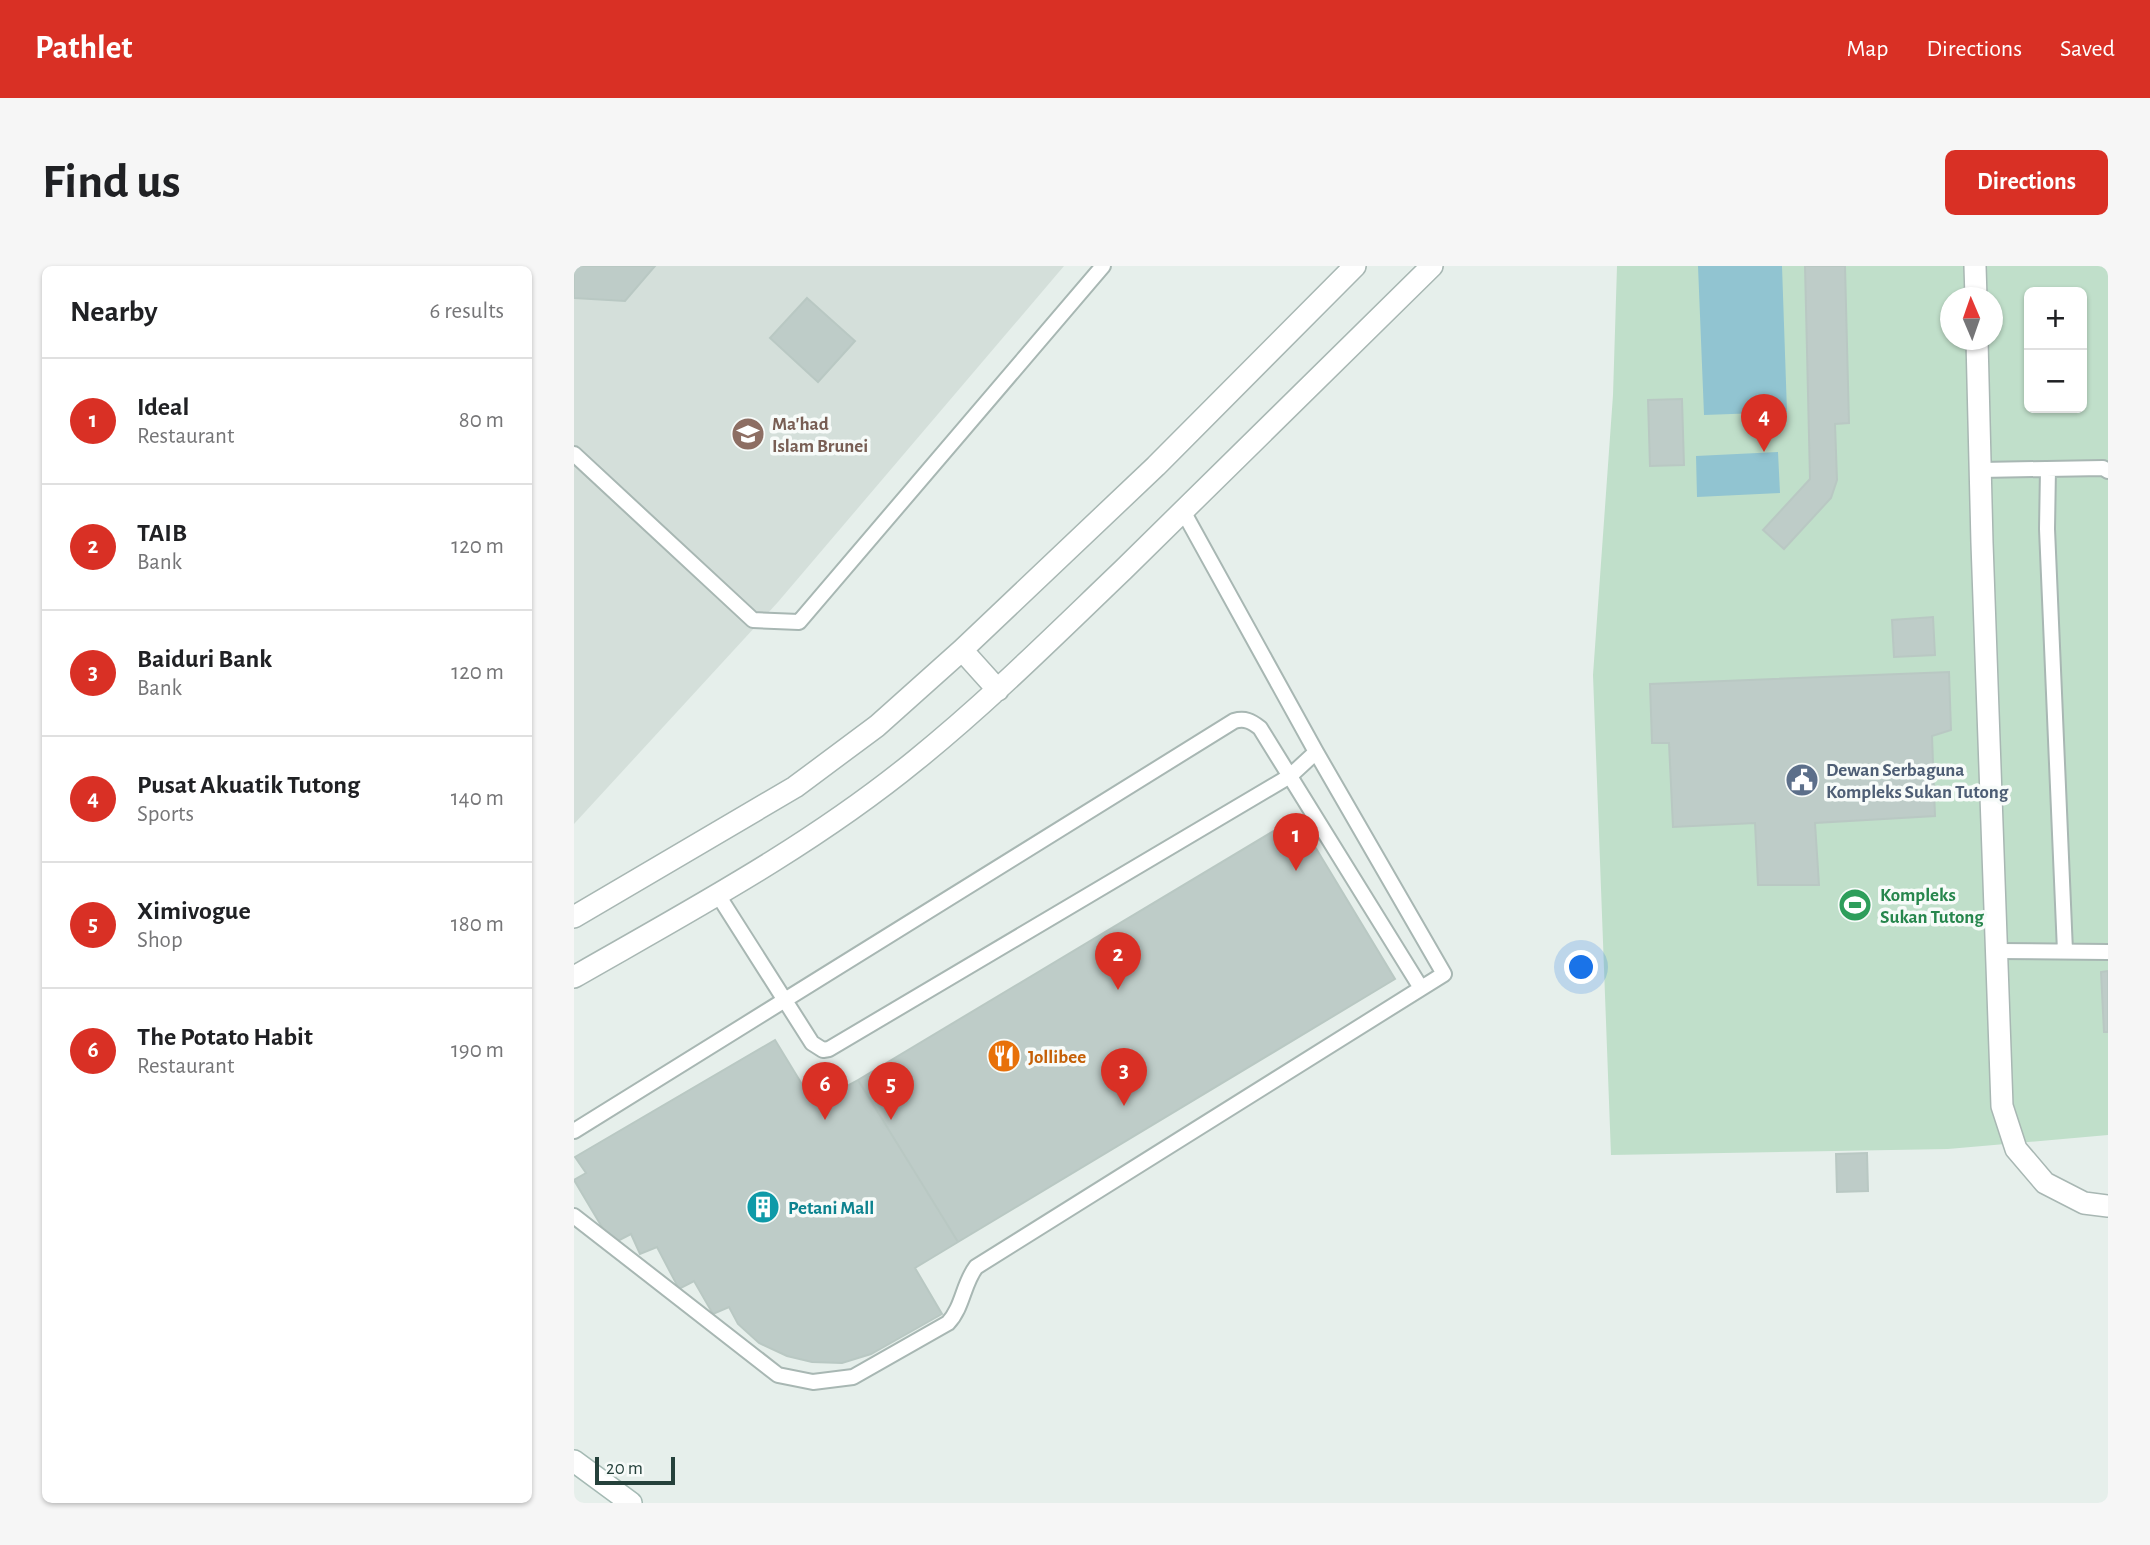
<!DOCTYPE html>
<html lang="en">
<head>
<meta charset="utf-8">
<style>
	body { margin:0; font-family:"Alegreya Sans",sans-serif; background:#f6f6f6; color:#202124 }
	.controls { position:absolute; right:21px; top:21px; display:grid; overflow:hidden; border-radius:10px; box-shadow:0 2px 5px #0004 }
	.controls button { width:63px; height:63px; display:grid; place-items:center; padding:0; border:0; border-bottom:2px solid #e0e0e0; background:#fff; color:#202124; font:35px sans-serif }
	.compass { position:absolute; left:1366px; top:21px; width:63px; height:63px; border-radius:50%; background:#fff; box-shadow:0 2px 5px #0004; rotate:358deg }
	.scale { position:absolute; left:21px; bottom:18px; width:80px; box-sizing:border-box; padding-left:7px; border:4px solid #25413b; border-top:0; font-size:19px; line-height:24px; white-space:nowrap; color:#25413b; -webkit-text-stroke:5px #f7fbf9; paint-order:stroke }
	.you { position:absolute; left:1008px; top:702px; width:24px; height:24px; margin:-18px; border:5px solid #fff; border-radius:50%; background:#1a73e8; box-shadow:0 0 0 10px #1a73e833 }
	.badge { display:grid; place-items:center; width:46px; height:46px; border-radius:50%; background:#d93025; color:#fff; font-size:23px; font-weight:700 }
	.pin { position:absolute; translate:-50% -58px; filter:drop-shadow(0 2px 4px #0008) }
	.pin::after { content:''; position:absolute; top:37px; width:24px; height:21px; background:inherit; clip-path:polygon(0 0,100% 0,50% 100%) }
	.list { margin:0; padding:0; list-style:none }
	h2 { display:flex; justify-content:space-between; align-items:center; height:91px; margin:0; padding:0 28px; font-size:30px }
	h2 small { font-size:23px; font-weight:400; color:#757577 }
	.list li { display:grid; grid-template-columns:46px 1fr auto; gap:21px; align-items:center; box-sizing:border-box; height:126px; padding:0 28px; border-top:2px solid #e0e0e0 }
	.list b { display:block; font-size:26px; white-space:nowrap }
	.list p { margin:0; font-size:23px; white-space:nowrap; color:#757577 }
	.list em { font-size:23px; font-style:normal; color:#757577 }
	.map { position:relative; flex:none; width:1534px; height:1237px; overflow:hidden; border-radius:10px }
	header { display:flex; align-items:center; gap:42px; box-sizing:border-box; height:98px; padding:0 35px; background:#d93025; color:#fff }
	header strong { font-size:33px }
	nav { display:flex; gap:38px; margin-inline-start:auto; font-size:24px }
	.intro { display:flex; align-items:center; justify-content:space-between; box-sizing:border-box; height:168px; padding:0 42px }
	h1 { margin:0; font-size:49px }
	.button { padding:18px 32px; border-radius:10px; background:#d93025; color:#fff; font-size:24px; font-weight:700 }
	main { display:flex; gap:42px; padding:0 42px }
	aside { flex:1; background:#fff; border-radius:10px; box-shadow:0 2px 5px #0004 }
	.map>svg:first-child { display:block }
	.built { fill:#d4dfda }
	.green { fill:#c0dfca; fill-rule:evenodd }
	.water { fill:#91c4d1 }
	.building { fill:#beccc8; stroke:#b9c8c3; stroke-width:2 }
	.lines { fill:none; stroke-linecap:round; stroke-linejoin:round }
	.lane-casing { stroke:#a8b7b3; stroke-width:18 }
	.street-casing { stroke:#a8b7b3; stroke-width:24 }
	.secondary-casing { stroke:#a5bab4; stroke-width:24 }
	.lane { stroke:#fff; stroke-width:14 }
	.street { stroke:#fff; stroke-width:21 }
	.secondary { stroke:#fff; stroke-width:21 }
	.labels { text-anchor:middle; stroke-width:7; stroke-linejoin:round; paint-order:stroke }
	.education-label { font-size:19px; font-weight:bold; fill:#785e54; stroke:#f7fbf9; text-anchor:start }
	.service-label { font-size:19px; font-weight:bold; fill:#4e5e75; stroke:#f7fbf9; text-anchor:start }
	.leisure-label { font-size:19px; font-weight:bold; fill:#27864d; stroke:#f7fbf9; text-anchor:start }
	.food-label { font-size:19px; font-weight:bold; fill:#c56008; stroke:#f7fbf9; text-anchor:start }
	.culture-label { font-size:19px; font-weight:bold; fill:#0d838f; stroke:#f7fbf9; text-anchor:start }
</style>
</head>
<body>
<header>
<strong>Pathlet</strong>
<nav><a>Map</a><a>Directions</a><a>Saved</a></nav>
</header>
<div class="intro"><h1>Find us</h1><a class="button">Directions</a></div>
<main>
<aside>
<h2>Nearby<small>6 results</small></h2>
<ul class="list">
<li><span class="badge">1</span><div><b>Ideal</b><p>Restaurant</p></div><em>80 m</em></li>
<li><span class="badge">2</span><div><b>TAIB</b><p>Bank</p></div><em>120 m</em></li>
<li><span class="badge">3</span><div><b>Baiduri Bank</b><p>Bank</p></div><em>120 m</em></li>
<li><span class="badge">4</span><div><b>Pusat Akuatik Tutong</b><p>Sports</p></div><em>140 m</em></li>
<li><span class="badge">5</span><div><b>Ximivogue</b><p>Shop</p></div><em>180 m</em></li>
<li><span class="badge">6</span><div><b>The Potato Habit</b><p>Restaurant</p></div><em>190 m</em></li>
</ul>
</aside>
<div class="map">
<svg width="1534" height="1237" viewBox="0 0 1534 1237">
	<rect width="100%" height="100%" fill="#e6efeb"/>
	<path class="built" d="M0,0H490L204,336L0,558Z"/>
	<path class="green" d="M1043,0H1534V869L1374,883L1037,889L1019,409L1039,129ZM1455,26H1508V142H1455ZM1377,32H1419V74H1377Z"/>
	<path class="water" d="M1124,0H1208L1213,146L1130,149Z
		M1204,186L1206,227L1123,231L1122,190Z"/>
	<path class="building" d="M0,0H81L51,35L0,32Z
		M1231,0H1271L1275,157L1261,158L1263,214L1257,232L1210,283L1189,264L1236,213Z
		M233,32L281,75L244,116L196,72Z
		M1108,133L1110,199L1076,200L1074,134Z
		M1359,351L1361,389L1320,391L1318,354Z
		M1375,406L1377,464L1358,470L1361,550L1241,557L1245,619H1184L1181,557L1099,561L1095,477H1078L1076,418Z
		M723,551L821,713L384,976L284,814Z
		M1534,705V766H1530L1527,706Z
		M201,774L240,838L284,814L384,976L341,1002L368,1048L297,1088L268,1097L238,1096L213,1090L185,1077L164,1058L155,1041L139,1048L120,1015L105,1023L83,981L66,988L57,968L38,978L0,914L12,907L1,891Z
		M1293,887L1294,925L1263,926L1262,888Z"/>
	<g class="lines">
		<defs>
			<path id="lane" d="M0,188L179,354L225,356L529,0
				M1474,203L1473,263L1491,685
				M1406,204L1529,202L1534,205
				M144,629L238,777L249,784L255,783L716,510L742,486
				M1423,685L1534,686
				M0,865L660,455C671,452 677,455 686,462L847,722
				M0,950L204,1109L239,1116L279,1111L374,1057C389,1041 389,1018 402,1001L870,708L742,486L609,245"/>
			<path id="street" d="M1401,0L1402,32
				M1403,74L1408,277L1428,840L1442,883L1471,917L1510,937L1534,940
				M388,384L424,424
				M0,651L221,521L303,460L388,384L582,200L781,0
				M0,711C117,644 237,580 342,494C415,435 481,369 549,304C653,203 755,101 858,0"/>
			<path id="secondary" d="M0,1195L57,1237"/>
		</defs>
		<use href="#lane" class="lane-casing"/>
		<use href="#street" class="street-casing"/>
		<use href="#secondary" class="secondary-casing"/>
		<use href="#lane" class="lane"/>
		<use href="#street" class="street"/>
		<use href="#secondary" class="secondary"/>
	</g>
	<defs>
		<symbol id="school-disc" viewBox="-11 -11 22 22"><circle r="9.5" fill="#8d6e63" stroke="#f7fbf9"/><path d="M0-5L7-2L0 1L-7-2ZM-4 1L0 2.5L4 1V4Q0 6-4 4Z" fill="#fff"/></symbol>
		<symbol id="civic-disc" viewBox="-11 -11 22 22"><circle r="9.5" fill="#5c6f8a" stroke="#f7fbf9"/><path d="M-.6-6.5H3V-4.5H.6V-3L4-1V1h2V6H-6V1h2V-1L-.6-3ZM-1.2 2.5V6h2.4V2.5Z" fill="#fff"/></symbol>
		<symbol id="stadium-disc" viewBox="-11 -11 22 22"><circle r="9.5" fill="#2e9e5b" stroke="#f7fbf9"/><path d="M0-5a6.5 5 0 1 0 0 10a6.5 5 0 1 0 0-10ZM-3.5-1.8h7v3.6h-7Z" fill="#fff"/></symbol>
		<symbol id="restaurant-disc" viewBox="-11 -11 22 22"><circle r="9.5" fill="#e8710a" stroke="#f7fbf9"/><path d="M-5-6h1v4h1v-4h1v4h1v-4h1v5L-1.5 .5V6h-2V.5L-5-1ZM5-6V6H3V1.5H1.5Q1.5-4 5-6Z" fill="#fff"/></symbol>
		<symbol id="building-disc" viewBox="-11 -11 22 22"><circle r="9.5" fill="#0f9aa8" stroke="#f7fbf9"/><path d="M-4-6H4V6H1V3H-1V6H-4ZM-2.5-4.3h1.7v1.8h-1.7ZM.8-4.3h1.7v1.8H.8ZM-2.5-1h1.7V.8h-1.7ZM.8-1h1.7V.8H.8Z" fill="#fff"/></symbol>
	</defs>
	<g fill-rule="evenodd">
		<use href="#school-disc" x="155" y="149" width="38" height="38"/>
		<use href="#civic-disc" x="1209" y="495" width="38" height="38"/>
		<use href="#stadium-disc" x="1262" y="620" width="38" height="38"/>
		<use href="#restaurant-disc" x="411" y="771" width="38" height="38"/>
		<use href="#building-disc" x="170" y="922" width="38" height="38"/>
	</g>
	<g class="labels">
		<g class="education-label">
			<text x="198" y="164">Ma'had<tspan x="198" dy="22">Islam Brunei</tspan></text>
		</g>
		<g class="service-label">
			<text x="1252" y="510">Dewan Serbaguna<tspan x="1252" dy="22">Kompleks Sukan Tutong</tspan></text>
		</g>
		<g class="leisure-label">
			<text x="1306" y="635">Kompleks<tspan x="1306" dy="22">Sukan Tutong</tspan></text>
		</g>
		<g class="food-label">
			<text x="454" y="797">Jollibee</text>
		</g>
		<g class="culture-label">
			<text x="214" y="948">Petani Mall</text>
		</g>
	</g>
</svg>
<div class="controls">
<button>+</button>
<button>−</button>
</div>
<svg class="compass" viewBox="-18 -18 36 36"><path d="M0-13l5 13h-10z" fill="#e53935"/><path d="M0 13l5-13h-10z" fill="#757577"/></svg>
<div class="scale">20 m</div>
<div class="you"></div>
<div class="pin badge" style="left:722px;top:605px">1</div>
<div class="pin badge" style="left:544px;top:724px">2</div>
<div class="pin badge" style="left:550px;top:840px">3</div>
<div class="pin badge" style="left:1190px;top:186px">4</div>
<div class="pin badge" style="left:317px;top:854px">5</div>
<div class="pin badge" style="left:251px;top:854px">6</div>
</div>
</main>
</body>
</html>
